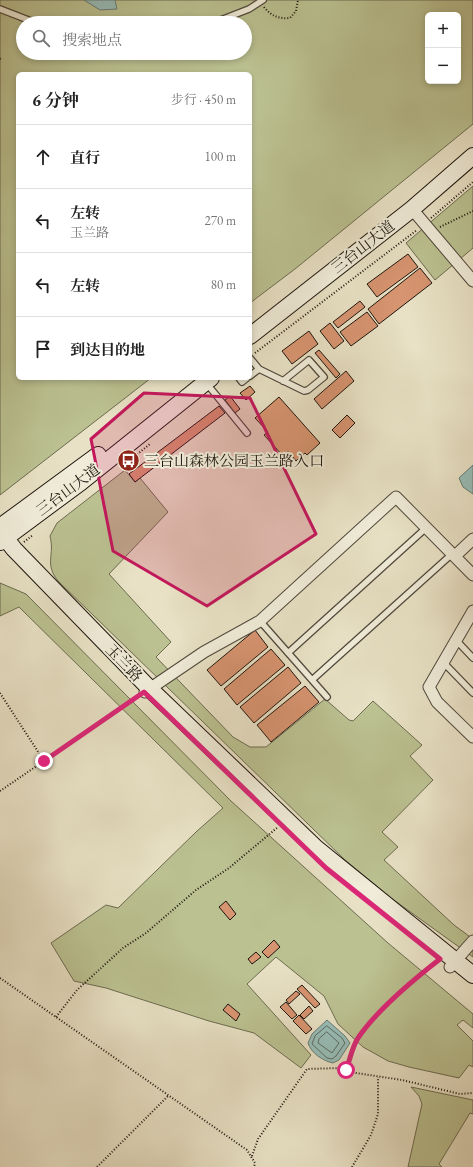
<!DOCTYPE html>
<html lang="zh">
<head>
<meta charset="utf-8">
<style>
	body { margin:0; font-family:"EB Garamond","Noto Serif SC",serif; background:#f2f2f2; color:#222 }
	.controls { position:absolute; right:12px; top:12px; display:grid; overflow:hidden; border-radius:6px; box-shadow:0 2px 6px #0003 }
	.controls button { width:36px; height:36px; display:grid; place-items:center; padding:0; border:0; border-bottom:1px solid #e0e0e0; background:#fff; color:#222; font:20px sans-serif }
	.stop { position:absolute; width:12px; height:12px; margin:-9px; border:3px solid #db2777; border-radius:50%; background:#fff }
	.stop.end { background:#db2777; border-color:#fff; box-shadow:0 1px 4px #0008 }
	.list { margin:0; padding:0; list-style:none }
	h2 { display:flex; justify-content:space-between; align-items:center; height:52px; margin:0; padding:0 16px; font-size:17px }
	h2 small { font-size:13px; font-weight:400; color:#767676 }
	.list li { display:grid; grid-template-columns:26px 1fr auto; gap:12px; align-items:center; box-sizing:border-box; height:64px; padding:0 16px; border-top:1px solid #e0e0e0 }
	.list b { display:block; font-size:15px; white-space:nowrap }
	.list p { margin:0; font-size:13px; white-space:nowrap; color:#767676 }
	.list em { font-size:13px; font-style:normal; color:#767676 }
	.icon { flex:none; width:22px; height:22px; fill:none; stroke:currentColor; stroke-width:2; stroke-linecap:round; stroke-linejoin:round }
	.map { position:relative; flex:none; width:473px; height:1167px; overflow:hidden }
	.search { position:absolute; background:#fff; box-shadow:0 2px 6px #0003; left:16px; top:16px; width:236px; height:44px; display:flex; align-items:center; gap:10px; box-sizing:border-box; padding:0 14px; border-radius:22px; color:#767676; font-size:15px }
	.panel { position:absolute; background:#fff; box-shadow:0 2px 6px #0003; left:16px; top:72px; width:236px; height:308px; border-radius:6px }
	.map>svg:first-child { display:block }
	.green { fill:#bbc191; stroke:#6c6b50; fill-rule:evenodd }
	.water { fill:#97bdb8; stroke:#677a74 }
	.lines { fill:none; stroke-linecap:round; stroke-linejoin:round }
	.shore { stroke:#5a6963; stroke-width:1 }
	.building { fill:#d79470; stroke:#1e150e }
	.lane-casing { stroke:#50483c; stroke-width:8 }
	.street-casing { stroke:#50483c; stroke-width:13 }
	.secondary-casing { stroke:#1e150e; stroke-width:18 }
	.path { stroke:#1e150e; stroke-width:2; stroke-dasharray:1 2; stroke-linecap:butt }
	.lane { stroke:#f0ecd9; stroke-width:5.5 }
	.street { stroke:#f0ecd9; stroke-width:11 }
	.secondary { stroke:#f0ecd9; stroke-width:16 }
	.route { stroke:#db2777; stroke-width:5 }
	.marked { fill:#c2185b; fill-opacity:0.2; stroke:#c2185b; stroke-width:3; stroke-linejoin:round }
	.labels { text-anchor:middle; stroke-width:4; stroke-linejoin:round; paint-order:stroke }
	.street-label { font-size:15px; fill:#1e150e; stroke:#f0ecd9 }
	.poi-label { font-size:15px; fill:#1e150e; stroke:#f0ecd9; text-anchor:start }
</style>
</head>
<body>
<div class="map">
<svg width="473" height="1167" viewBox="0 0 473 1167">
	<rect width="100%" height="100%" fill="#e8e1c5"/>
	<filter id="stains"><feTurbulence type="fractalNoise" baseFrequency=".005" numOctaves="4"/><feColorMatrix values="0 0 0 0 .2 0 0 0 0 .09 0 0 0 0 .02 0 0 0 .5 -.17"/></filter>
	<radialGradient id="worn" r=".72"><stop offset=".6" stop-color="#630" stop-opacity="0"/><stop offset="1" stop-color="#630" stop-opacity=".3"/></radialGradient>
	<path class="green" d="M0,0H473V124L295,269L250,303V74H18V378H151L0,495ZM428,15H458V81H428ZM23,23H245V53H23Z
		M473,186V248L435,280L406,243Z
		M125,470L135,482L140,478L168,512L109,574L171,642L156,657L233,737L250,747H266L325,699L349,720L353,721L373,701L422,745L410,756L433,780L382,832L398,847L384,860L454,925L473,939V957L391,898L344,859L58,581C44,563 55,556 50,536L57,523Z
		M0,583L26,594L231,801L388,943L473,1014V1028L463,1020L457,1025L473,1041V1067L469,1065L459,1078L409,1067L388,1061L363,1047L338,1024L324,996L276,957L247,984L311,1055L301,1068L254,1033L209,1021L106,988L74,981L51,943L106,905L118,908L196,832L223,808L19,607L0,616Z
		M411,1087L473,1100V1114L470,1113L439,1164L442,1167H408L422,1104L419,1096Z"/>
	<path class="water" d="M84,0H115L117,9L100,10Z
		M473,465V494L463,487L459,478Z
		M327,1020L345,1036L350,1043L339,1060L333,1063C323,1061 311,1053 308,1043L312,1034Z"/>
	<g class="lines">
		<path class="shore" d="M327,1026L342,1038L345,1043L336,1056L332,1059L327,1058L312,1044L315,1036Z
			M327,1032L339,1043L332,1053L318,1043L319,1039Z"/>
	</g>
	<path class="building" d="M71,19L92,21V23H71Z
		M408,254L418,267L377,297L367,284Z
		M420,268L432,283L379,324L368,309Z
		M360,301L365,307L338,328L333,322Z
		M367,312L378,326L351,346L340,332Z
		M330,323L344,341L334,349L320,331Z
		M309,331L318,344L292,364L282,351Z
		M319,350L340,374L336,378L315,353Z
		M346,371L354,381L322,409L314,399Z
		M250,386L255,392L246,400L240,393Z
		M230,396L240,409L235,413L225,400Z
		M279,397L320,443L307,455L305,453L296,461L288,451L283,456L264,435L268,432L255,418Z
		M219,406L225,413L135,482L129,474Z
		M347,415L355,423L340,438L332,430Z
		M255,630L268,647L221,686L207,670Z
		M271,649L285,665L237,705L224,689Z
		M288,667L301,683L254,723L240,707Z
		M305,686L319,702L271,742L257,725Z
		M226,901L236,914L230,920L219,907Z
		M274,940L280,947L268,958L262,952Z
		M256,952L261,957L252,964L248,959Z
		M302,985L320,1004L315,1008L297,989Z
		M296,991L300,994L289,1004L286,1000Z
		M286,1002L297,1015L292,1019L280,1007Z
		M228,1004L240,1014L236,1021L223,1010Z
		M309,1006L313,1011L304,1019L300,1015Z
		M299,1015L312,1029L306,1034L293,1021Z"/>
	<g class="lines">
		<defs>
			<path id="lane" d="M0,9L36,23
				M213,23L249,9L263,0
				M250,358L259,369L250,376
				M259,369L304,391L308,390L324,377L309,360L283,381
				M239,378L242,382L247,378
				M207,384L247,433
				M260,621L327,697
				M456,640L473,658
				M288,653L426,528
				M443,662L473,693
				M312,680L452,554"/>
			<path id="street" d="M412,209L473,281
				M455,556L473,539
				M473,611L429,687L437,702L473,737
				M145,692L204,652L260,621L396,497L473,575
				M450,967L473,941"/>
			<path id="secondary" d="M250,336L412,209L473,156
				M0,527L98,455
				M0,531L14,549L150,689L316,848L473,975
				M0,542L81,482L211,378"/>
		</defs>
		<use href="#lane" class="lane-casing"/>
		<use href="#street" class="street-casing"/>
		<use href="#secondary" class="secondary-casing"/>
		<path class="path" d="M264,7C271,16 279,19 290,18L296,11L298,0
			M0,59L2,57
			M431,218L473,182
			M440,227L473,211
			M255,353L417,230
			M130,460L150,444
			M24,542L33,535
			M0,693L44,761
			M0,791L138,697
			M0,978L247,1150L255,1163L254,1167
			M56,1017L77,990L123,948L146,933L196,890L229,868L278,827
			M346,1070C350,1060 352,1047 358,1038C377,1011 411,981 438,961
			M252,1156L258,1139L307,1069L341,1068L356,1073L402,1080L460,1094L473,1093
			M97,1167L169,1095
			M352,1167L371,1135L378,1114V1077"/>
		<use href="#lane" class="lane"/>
		<use href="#street" class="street"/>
		<use href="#secondary" class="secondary"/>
	</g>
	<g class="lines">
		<path class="route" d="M44,761L144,692L326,868L440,959C413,980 377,1010 358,1038C352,1047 350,1060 346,1070"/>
	</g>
	<path class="marked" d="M144,393L250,398L316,534L207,606L113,551L91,439Z"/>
	<defs>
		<symbol id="bus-disc" viewBox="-11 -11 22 22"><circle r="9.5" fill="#8f2418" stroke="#f0ecd9"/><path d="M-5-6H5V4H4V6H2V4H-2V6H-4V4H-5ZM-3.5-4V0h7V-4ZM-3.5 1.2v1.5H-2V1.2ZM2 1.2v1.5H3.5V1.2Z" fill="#fff"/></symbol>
	</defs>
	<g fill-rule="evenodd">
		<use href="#bus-disc" x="116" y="448" width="25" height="25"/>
	</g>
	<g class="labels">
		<g class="street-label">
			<text transform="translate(363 247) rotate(-38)" y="5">三台山大道</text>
			<text transform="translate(68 490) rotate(-37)" y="5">三台山大道</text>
			<text transform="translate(124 663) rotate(46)" y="5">玉兰路</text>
		</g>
		<g class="poi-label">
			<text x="144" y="466">三台山森林公园玉兰路入口</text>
		</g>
	</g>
	<rect width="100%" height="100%" filter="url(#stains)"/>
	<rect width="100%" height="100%" fill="url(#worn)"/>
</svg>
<div class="controls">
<button>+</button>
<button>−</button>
</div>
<div class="stop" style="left:346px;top:1070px"></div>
<div class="stop end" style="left:44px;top:761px"></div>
<div class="search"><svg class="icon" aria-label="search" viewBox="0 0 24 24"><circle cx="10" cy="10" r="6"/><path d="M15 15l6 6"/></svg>搜索地点</div>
<section class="panel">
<h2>6 分钟<small>步行 · 450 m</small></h2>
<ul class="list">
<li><svg class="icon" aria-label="ahead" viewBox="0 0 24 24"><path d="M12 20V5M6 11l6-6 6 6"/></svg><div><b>直行</b></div><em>100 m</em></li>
<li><svg class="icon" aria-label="left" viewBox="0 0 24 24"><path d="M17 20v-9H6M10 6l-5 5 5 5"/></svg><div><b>左转</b><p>玉兰路</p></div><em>270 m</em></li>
<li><svg class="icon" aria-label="left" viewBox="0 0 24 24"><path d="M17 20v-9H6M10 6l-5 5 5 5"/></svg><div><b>左转</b></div><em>80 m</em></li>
<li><svg class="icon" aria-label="arrive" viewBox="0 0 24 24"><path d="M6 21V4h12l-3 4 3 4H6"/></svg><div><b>到达目的地</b></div></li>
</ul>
</section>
</div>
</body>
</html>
